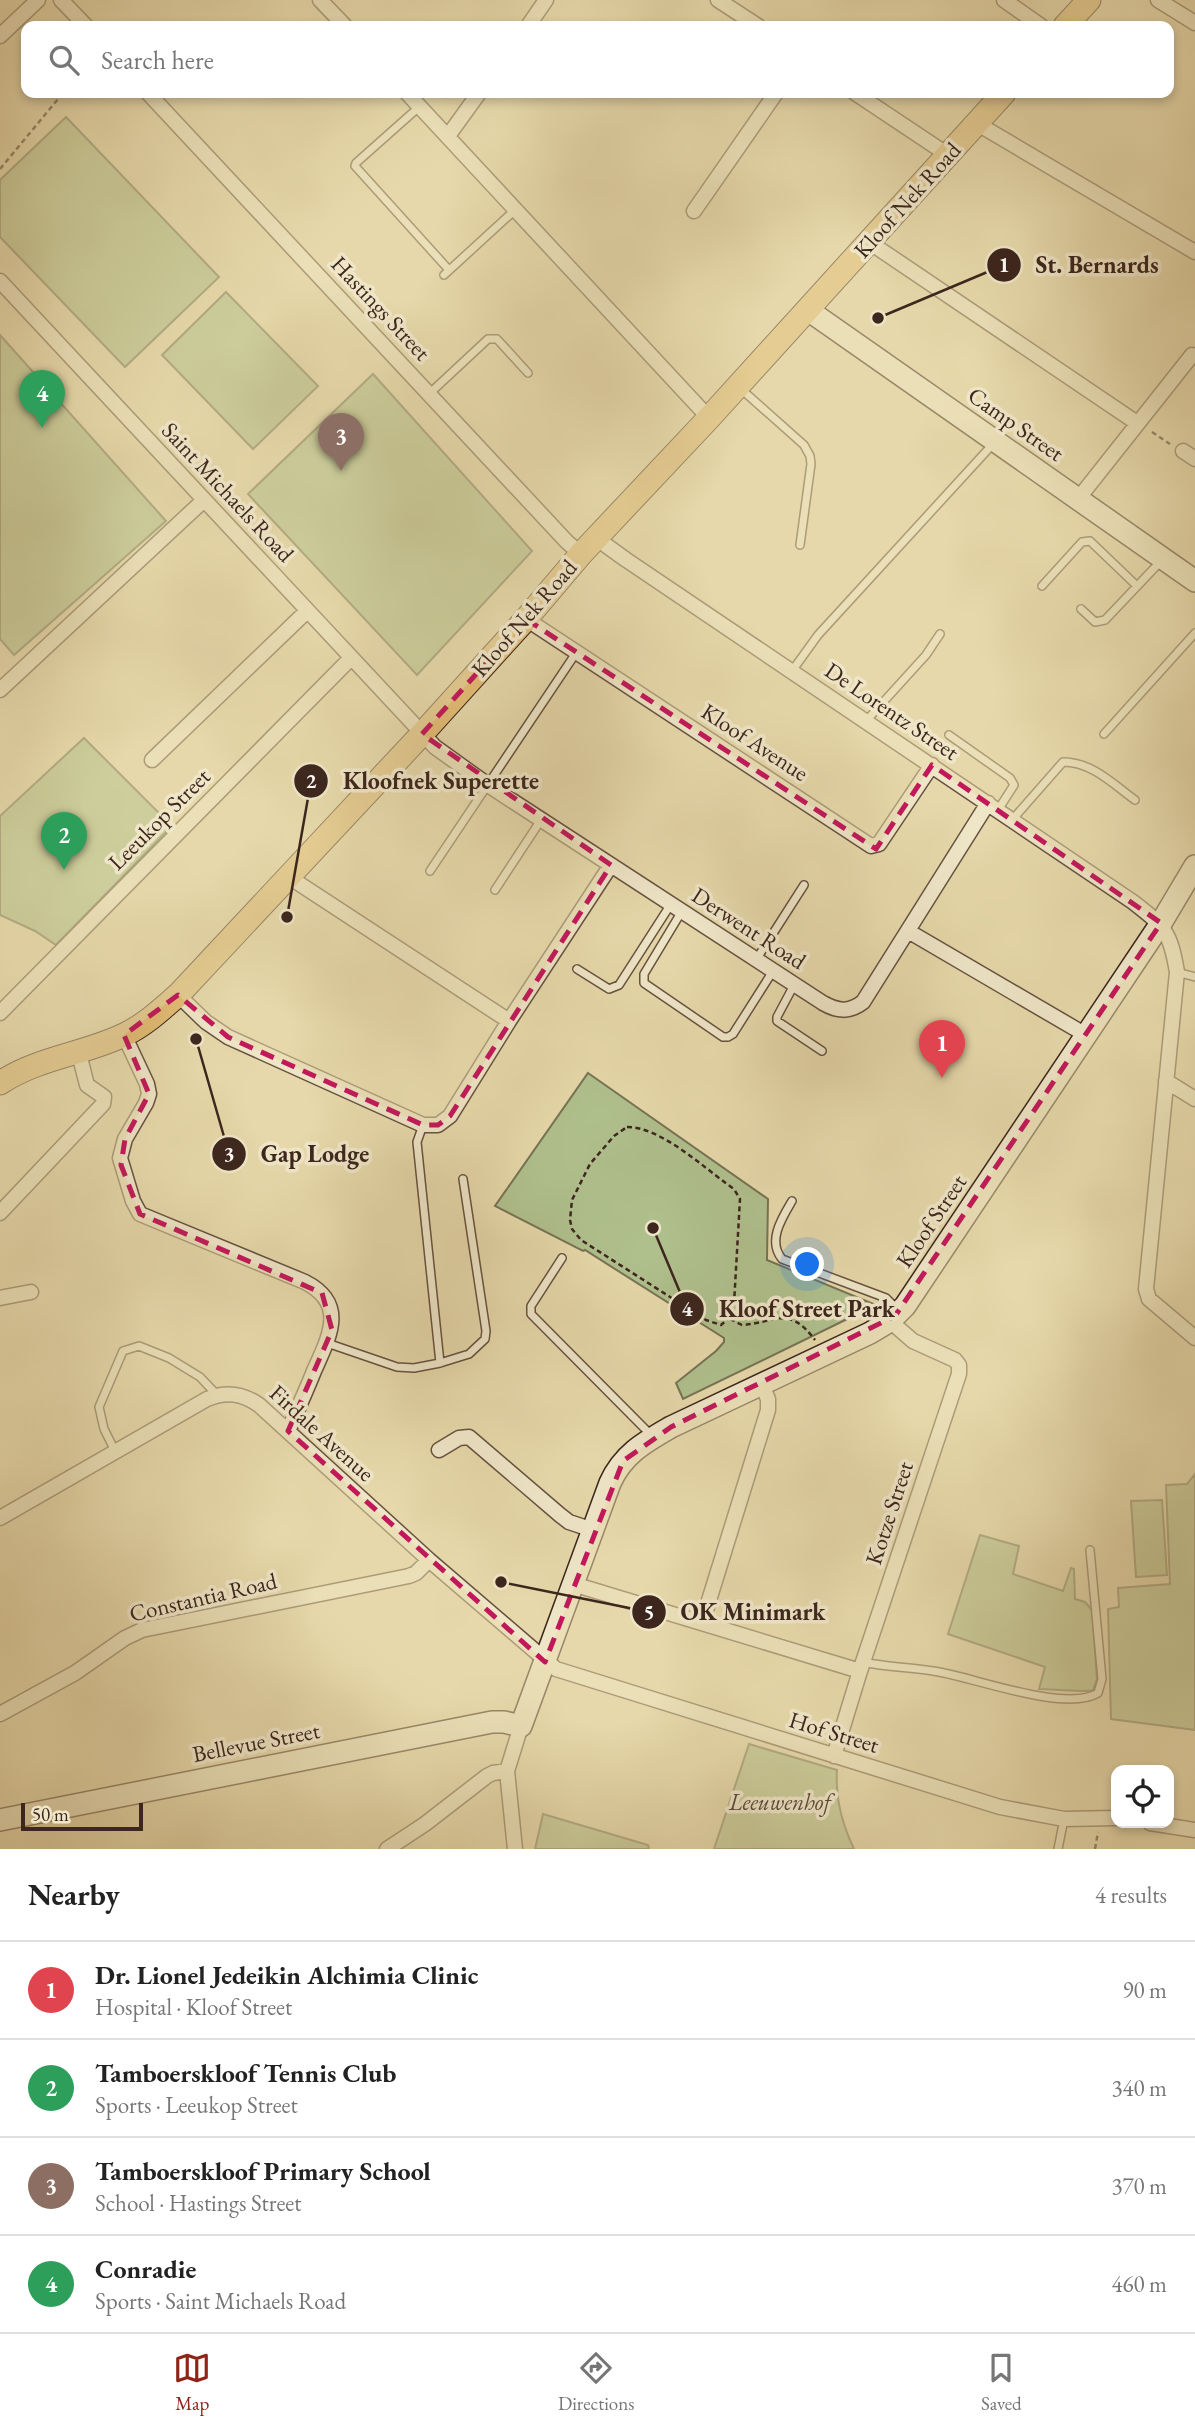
<!DOCTYPE html>
<html lang="en">
<head>
<meta charset="utf-8">
<style>
	body { margin:0; font-family:"EB Garamond",serif; background:#f6f6f6; color:#222 }
	.controls { position:absolute; right:21px; bottom:21px; display:grid; overflow:hidden; border-radius:14px; box-shadow:0 4px 10px #0003 }
	.controls button { width:63px; height:63px; display:grid; place-items:center; padding:0; border:0; border-bottom:2px solid #e0e0e0; background:#fff; color:#222; font:35px sans-serif }
	.scale { position:absolute; left:21px; bottom:18px; width:122px; box-sizing:border-box; padding-left:7px; border:4px solid #3c261d; border-top:0; font-size:19px; line-height:24px; white-space:nowrap; color:#3c261d; -webkit-text-stroke:5px #efe6c8; paint-order:stroke }
	.you { position:absolute; left:808px; top:1265px; width:24px; height:24px; margin:-18px; border:5px solid #fff; border-radius:50%; background:#1a73e8; box-shadow:0 0 0 10px #1a73e833 }
	.badge { display:grid; place-items:center; width:46px; height:46px; border-radius:50%; background:#8f2418; color:#fff; font-size:23px; font-weight:700 }
	.pin { position:absolute; translate:-50% -58px; filter:drop-shadow(0 2px 4px #0008) }
	.pin::after { content:''; position:absolute; top:37px; width:24px; height:21px; background:inherit; clip-path:polygon(0 0,100% 0,50% 100%) }
	.list { margin:0; padding:0; list-style:none }
	h2 { display:flex; justify-content:space-between; align-items:center; height:91px; margin:0; padding:0 28px; font-size:30px }
	h2 small { font-size:23px; font-weight:400; color:#767676 }
	.list li { display:grid; grid-template-columns:46px 1fr auto; gap:21px; align-items:center; box-sizing:border-box; height:98px; padding:0 28px; border-top:2px solid #e0e0e0 }
	.list b { display:block; font-size:26px; white-space:nowrap }
	.list p { margin:0; font-size:23px; white-space:nowrap; color:#767676 }
	.list em { font-size:23px; font-style:normal; color:#767676 }
	.icon { flex:none; width:38px; height:38px; fill:none; stroke:currentColor; stroke-width:2; stroke-linecap:round; stroke-linejoin:round }
	.map { position:relative; flex:none; width:1195px; height:1849px; overflow:hidden }
	.search { position:absolute; background:#fff; box-shadow:0 4px 10px #0003; left:21px; right:21px; top:21px; height:77px; display:flex; align-items:center; gap:18px; box-sizing:border-box; padding:0 24px; border-radius:14px; color:#767676; font-size:26px }
	.sheet { height:483px; background:#fff }
	nav { display:flex; justify-content:space-around; align-items:center; box-sizing:border-box; height:98px; border-top:2px solid #e0e0e0; background:#fff; font-size:19px; color:#767676 }
	nav a { display:grid; justify-items:center; gap:4px }
	nav .on { color:#8f2418 }
	.map>svg:first-child { display:block }
	.green { fill:#afc08d; stroke:#767355; stroke-width:2 }
	.lines { fill:none; stroke-linecap:round; stroke-linejoin:round }
	.lane-casing { stroke:#665240; stroke-width:10 }
	.street-casing { stroke:#665240; stroke-width:17 }
	.secondary-casing { stroke:#3c261d; stroke-width:24 }
	.primary-casing { stroke:#3c261d; stroke-width:25 }
	.path { stroke:#3c261d; stroke-width:2.5; stroke-dasharray:5 3.5; stroke-linecap:butt }
	.lane { stroke:#efe6c8; stroke-width:7 }
	.street { stroke:#efe6c8; stroke-width:14 }
	.secondary { stroke:#efe6c8; stroke-width:21 }
	.primary { stroke:#e3bc75; stroke-width:23 }
	.marked { fill:none; stroke:#c2185b; stroke-width:5; stroke-dasharray:14 9; stroke-linejoin:round }
	.labels { text-anchor:middle; stroke-width:7; stroke-linejoin:round; paint-order:stroke }
	.street-label { font-size:23px; fill:#3c261d; stroke:#efe6c8 }
	.park-label { font-size:23px; font-style:italic; fill:#594c39; stroke:#efe6c8 }
	.leader { fill:none; stroke:#3c261d; stroke-width:2.5 }
	.callout-dot { fill:#3c261d; stroke:#efe6c8; stroke-width:2.5 }
	.mark-label { font-size:21px; text-anchor:middle; font-weight:bold; fill:#fff }
	.callout-label { font-size:24px; text-anchor:middle; font-weight:bold; fill:#3c261d; stroke:#efe6c8; stroke-width:7; stroke-linejoin:round; paint-order:stroke }
</style>
</head>
<body>
<div class="map">
<svg width="1195" height="1849" viewBox="0 0 1195 1849">
	<rect width="100%" height="100%" fill="#e6d8aa"/>
	<filter id="stains"><feTurbulence type="fractalNoise" baseFrequency=".00286" numOctaves="4"/><feColorMatrix values="0 0 0 0 .2 0 0 0 0 .09 0 0 0 0 .02 0 0 0 .5 -.17"/></filter>
	<radialGradient id="worn" r=".72"><stop offset=".6" stop-color="#630" stop-opacity="0"/><stop offset="1" stop-color="#630" stop-opacity=".3"/></radialGradient>
	<path class="green" d="M66,117L219,277L125,367L0,237V180Z
		M226,292L318,386L253,449L162,355Z
		M0,335L166,521L14,655L0,639Z
		M373,374L532,551L417,675L248,494Z
		M84,738L172,826L56,945L35,931L0,915V816Z
		M588,1073L768,1199L767,1260L876,1305L683,1399L676,1383L716,1351L724,1342V1338L585,1250L583,1251L495,1206Z
		M1195,1474V1730L1111,1719L1108,1609L1119,1607L1118,1588L1170,1584L1166,1485L1187,1484Z
		M1162,1500L1167,1575L1136,1577L1131,1501Z
		M980,1535L1019,1546L1013,1574L1063,1591L1071,1568L1074,1569L1075,1599L1085,1602L1092,1610L1097,1679L1093,1690C1086,1693 1050,1689 1039,1689L1045,1667L948,1634Z
		M749,1744L837,1770C835,1799 842,1824 854,1849H714Z
		M543,1814L648,1845L649,1849H535Z"/>
	<g class="lines">
		<defs>
			<path id="lane" d="M419,107L356,163L355,166L449,270
				M444,275L515,210
				M741,389L804,445L810,456L811,464L800,545
				M430,393L488,339H497L528,373
				M1042,586L1082,542L1090,541L1137,586
				M1081,609L1095,622L1105,620L1161,561
				M792,671L818,635L993,444
				M866,721L926,655L940,634
				M1104,734L1195,633
				M949,735L1010,778L1014,785L998,810
				M1012,820L1063,762C1092,762 1113,784 1135,800
				M430,871L576,653
				M495,890L541,820
				M682,911L644,974V983L723,1037H728L733,1034L773,971
				M756,960L804,885
				M577,969L609,989L619,985L671,904
				M1177,972L1195,977
				M794,985L777,1017V1021L822,1051
				M423,1125L417,1142L440,1363L469,1354L485,1339L486,1331L463,1179
				M792,1201C782,1218 767,1241 782,1259L886,1298L899,1311
				M562,1258L531,1306V1314L652,1436
				M327,1343L397,1367L414,1368L440,1363
				M115,1451L104,1429L99,1407L123,1351L139,1346L169,1358L200,1377L217,1395
				M863,1662C890,1668 917,1667 944,1673C980,1680 1067,1712 1098,1693L1102,1679L1090,1550
				M1058,1849L1064,1819"/>
			<path id="street" d="M61,0L86,26
				M320,0L345,26
				M718,0L758,26
				M1004,0L1041,26
				M1158,0L1195,23
				M528,26L546,0
				M0,36L38,0
				M148,93L567,542L581,554
				M407,93L709,418
				M855,93L948,155
				M976,123L1195,252
				M448,136L479,93
				M694,211L776,93
				M869,242L1137,423
				M0,281L435,747L488,785L823,1003C837,1011 849,1013 863,1002L988,803
				M1183,451L1195,459
				M1078,499L1192,355
				M596,538L625,559L1133,902C1165,927 1170,931 1177,972L1146,1289L1149,1299L1195,1338
				M526,619L871,846L879,844L932,765
				M0,690L204,500
				M152,760L307,611
				M289,877L509,1021
				M908,931L1086,1035
				M178,995L206,1022L228,1037L423,1125H438L450,1116L509,1021L611,865
				M0,1013L351,658
				M124,1035L147,1084L149,1094L146,1103L125,1139L120,1158L133,1201L140,1214L305,1282C348,1304 329,1337 314,1371C306,1391 297,1411 288,1431
				M1166,1081L1195,1099
				M0,1213L103,1104L104,1097L87,1085L78,1050
				M0,1298L31,1292
				M439,1450L459,1438L469,1437L560,1515L569,1522L593,1530
				M0,1518L207,1399C226,1391 242,1393 259,1405L429,1560L556,1669L1000,1807L1064,1819L1116,1818
				M573,1584L860,1671
				M702,1623L768,1410V1399L761,1383
				M0,1714L75,1673L125,1638L142,1630L409,1576L416,1573L429,1560
				M834,1756L860,1671L959,1374V1365L955,1360L913,1341L890,1321
				M1150,1823L1195,1830
				M387,1849L425,1824L487,1776L493,1773L507,1771
				M515,1849L507,1771L521,1726"/>
			<path id="secondary" d="M808,310L1195,581
				M0,1820L492,1722H504L521,1726L610,1483C623,1454 645,1442 671,1427L870,1333L890,1321L905,1306L1161,923L1195,866"/>
			<path id="primary" d="M1065,26L1089,0
				M0,1083C39,1057 86,1054 126,1034C146,1024 162,1009 178,995L422,734L526,619L581,554L709,418L1004,93"/>
		</defs>
		<use href="#lane" class="lane-casing"/>
		<use href="#street" class="street-casing"/>
		<use href="#secondary" class="secondary-casing"/>
		<use href="#primary" class="primary-casing"/>
		<path class="path" d="M0,169L63,93
			M1152,432L1170,444
			M627,1127C660,1127 701,1165 727,1184L734,1189L740,1199L734,1304L729,1318L721,1325L706,1320L581,1240L572,1229L570,1220L572,1200L590,1164L614,1136Z
			M730,1319L742,1325C775,1323 788,1304 815,1340
			M1095,1849L1098,1832"/>
		<use href="#lane" class="lane"/>
		<use href="#street" class="street"/>
		<use href="#secondary" class="secondary"/>
		<use href="#primary" class="primary"/>
	</g>
	<path d="M0 0H1195V1849H0ZM526,619L876,849L932,765L1161,923L895,1316L671,1427L623,1461L545,1662L288,1431L332,1330L322,1293L140,1214L121,1165L125,1139L149,1094L124,1035L178,995L228,1037L423,1125H438L450,1116L611,865L422,734Z" fill="#e6d8aa" fill-opacity=".55" fill-rule="evenodd"/>
	<path class="marked" d="M526,619L876,849L932,765L1161,923L895,1316L671,1427L623,1461L545,1662L288,1431L332,1330L322,1293L140,1214L121,1165L125,1139L149,1094L124,1035L178,995L228,1037L423,1125H438L450,1116L611,865L422,734Z"/>
	<g class="labels">
		<g class="street-label">
			<text transform="translate(907 200) rotate(-48)" y="8">Kloof Nek Road</text>
			<text transform="translate(381 308) rotate(47)" y="8">Hastings Street</text>
			<text transform="translate(1016 424) rotate(35)" y="8">Camp Street</text>
			<text transform="translate(228 492) rotate(47)" y="8">Saint Michaels Road</text>
			<text transform="translate(524 618) rotate(-49)" y="8">Kloof Nek Road</text>
			<text transform="translate(892 711) rotate(34)" y="8">De Lorentz Street</text>
			<text transform="translate(755 742) rotate(33)" y="8">Kloof Avenue</text>
			<text transform="translate(159 819) rotate(-45)" y="8">Leeukop Street</text>
			<text transform="translate(749 928) rotate(33)" y="8">Derwent Road</text>
			<text transform="translate(931 1221) rotate(-56)" y="8">Kloof Street</text>
			<text transform="translate(322 1433) rotate(42)" y="8">Firdale Avenue</text>
			<text transform="translate(889 1513) rotate(-72)" y="8">Kotze Street</text>
			<text transform="translate(203 1597) rotate(-13)" y="8">Constantia Road</text>
			<text transform="translate(834 1732) rotate(17)" y="8">Hof Street</text>
			<text transform="translate(256 1742) rotate(-11)" y="8">Bellevue Street</text>
		</g>
		<g class="park-label">
			<text x="780" y="1810">Leeuwenhof</text>
		</g>
	</g>
	<path class="leader" d="M878 318L1004 265M287 917L311 781M196 1039L229 1154M653 1228L687 1309M501 1582L649 1612"/>
	<g class="callout-dot">
		<circle cx="878" cy="318" r="7"/>
		<circle cx="287" cy="917" r="7"/>
		<circle cx="196" cy="1039" r="7"/>
		<circle cx="653" cy="1228" r="7"/>
		<circle cx="501" cy="1582" r="7"/>
		<circle cx="1004" cy="265" r="18"/>
		<circle cx="311" cy="781" r="18"/>
		<circle cx="229" cy="1154" r="18"/>
		<circle cx="687" cy="1309" r="18"/>
		<circle cx="649" cy="1612" r="18"/>
	</g>
	<g class="mark-label">
		<text x="1004" y="272">1</text>
		<text x="311" y="788">2</text>
		<text x="229" y="1161">3</text>
		<text x="687" y="1316">4</text>
		<text x="649" y="1619">5</text>
	</g>
	<g class="callout-label">
		<text x="1097" y="273">St. Bernards</text>
		<text x="441" y="789">Kloofnek Superette</text>
		<text x="315" y="1162">Gap Lodge</text>
		<text x="807" y="1317">Kloof Street Park</text>
		<text x="753" y="1620">OK Minimark</text>
	</g>
	<rect width="100%" height="100%" filter="url(#stains)"/>
	<rect width="100%" height="100%" fill="url(#worn)"/>
</svg>
<div class="controls">
<button><svg class="icon" aria-label="locate" viewBox="0 0 24 24"><circle cx="12" cy="12" r="6"/><path d="M12 2v4M12 18v4M2 12h4M18 12h4"/></svg></button>
</div>
<div class="scale">50 m</div>
<div class="you"></div>
<div class="pin badge" style="left:942px;top:1078px;background:#e0444e">1</div>
<div class="pin badge" style="left:64px;top:870px;background:#2e9e5b">2</div>
<div class="pin badge" style="left:341px;top:471px;background:#8d6e63">3</div>
<div class="pin badge" style="left:42px;top:428px;background:#2e9e5b">4</div>
<div class="search"><svg class="icon" aria-label="search" viewBox="0 0 24 24"><circle cx="10" cy="10" r="6"/><path d="M15 15l6 6"/></svg>Search here</div>
</div>
<section class="sheet">
<h2>Nearby<small>4 results</small></h2>
<ul class="list">
<li><span class="badge" style="background:#e0444e">1</span><div><b>Dr. Lionel Jedeikin Alchimia Clinic</b><p>Hospital · Kloof Street</p></div><em>90 m</em></li>
<li><span class="badge" style="background:#2e9e5b">2</span><div><b>Tamboerskloof Tennis Club</b><p>Sports · Leeukop Street</p></div><em>340 m</em></li>
<li><span class="badge" style="background:#8d6e63">3</span><div><b>Tamboerskloof Primary School</b><p>School · Hastings Street</p></div><em>370 m</em></li>
<li><span class="badge" style="background:#2e9e5b">4</span><div><b>Conradie</b><p>Sports · Saint Michaels Road</p></div><em>460 m</em></li>
</ul>
</section>
<nav>
<a class="on"><svg class="icon" aria-label="map" viewBox="0 0 24 24"><path d="M3 6l6-2 6 2 6-2v14l-6 2-6-2-6 2zM9 4v14M15 6v14"/></svg>Map</a>
<a><svg class="icon" aria-label="directions" viewBox="0 0 24 24"><path d="M12 3l9 9-9 9-9-9zM9 14v-3h6M13 9l2 2-2 2"/></svg>Directions</a>
<a><svg class="icon" aria-label="saved" viewBox="0 0 24 24"><path d="M7 4h10v16l-5-4-5 4z"/></svg>Saved</a>
</nav>
</body>
</html>
